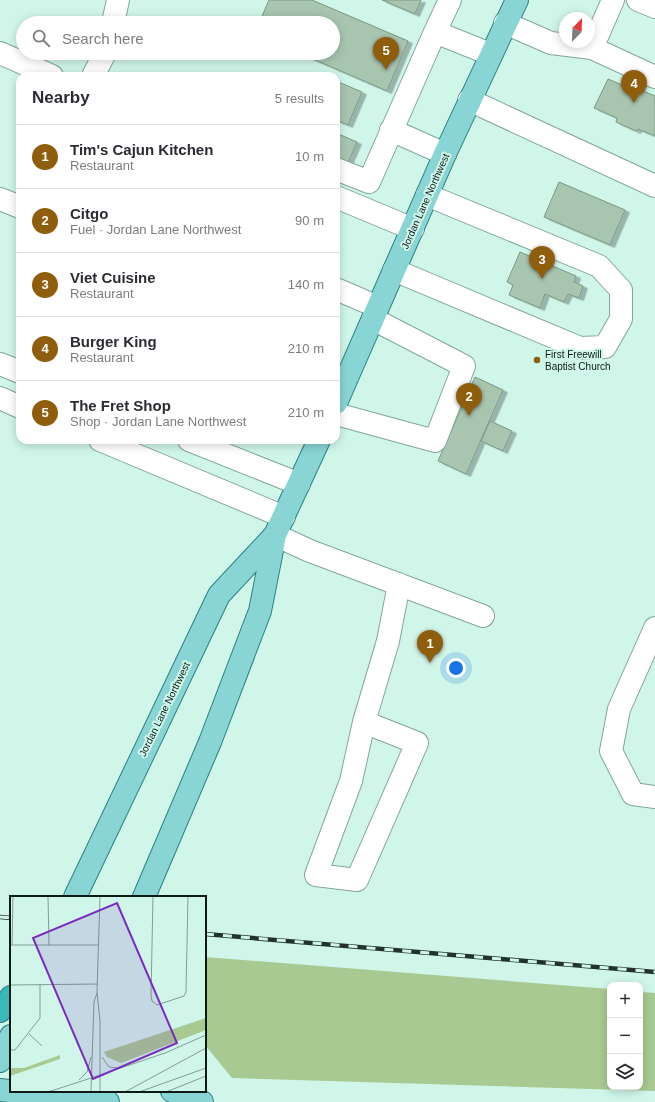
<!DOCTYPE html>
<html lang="en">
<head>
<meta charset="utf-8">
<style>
	body { margin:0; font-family:Arial,sans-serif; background:#f7f7f7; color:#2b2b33 }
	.controls { position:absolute; right:12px; bottom:12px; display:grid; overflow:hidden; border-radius:8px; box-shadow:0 2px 10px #0003 }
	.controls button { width:36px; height:36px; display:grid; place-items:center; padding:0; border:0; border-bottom:1px solid #e1e1e2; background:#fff; color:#2b2b33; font:20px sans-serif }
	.compass { position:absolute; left:559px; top:12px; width:36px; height:36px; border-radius:50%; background:#fff; box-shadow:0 2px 10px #0003; rotate:23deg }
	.you { position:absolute; left:456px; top:668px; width:14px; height:14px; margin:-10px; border:3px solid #fff; border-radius:50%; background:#1a73e8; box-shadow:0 0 0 6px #1a73e833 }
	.badge { display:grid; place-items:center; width:26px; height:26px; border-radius:50%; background:#8f5e0c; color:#fff; font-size:13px; font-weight:700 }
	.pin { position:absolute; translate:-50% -33px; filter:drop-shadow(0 1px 2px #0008) }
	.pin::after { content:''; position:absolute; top:21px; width:14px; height:12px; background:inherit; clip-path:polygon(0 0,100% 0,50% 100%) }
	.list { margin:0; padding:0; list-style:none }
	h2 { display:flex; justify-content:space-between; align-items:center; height:52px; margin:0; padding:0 16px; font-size:17px }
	h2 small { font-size:13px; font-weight:400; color:#7c7c81 }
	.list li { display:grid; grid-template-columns:26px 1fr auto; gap:12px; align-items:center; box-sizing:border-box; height:64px; padding:0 16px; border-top:1px solid #e1e1e2 }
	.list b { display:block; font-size:15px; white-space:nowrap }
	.list p { margin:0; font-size:13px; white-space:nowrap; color:#7c7c81 }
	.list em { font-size:13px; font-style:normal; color:#7c7c81 }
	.icon { flex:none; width:22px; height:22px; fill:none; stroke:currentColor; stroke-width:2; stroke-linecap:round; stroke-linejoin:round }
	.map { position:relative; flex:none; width:655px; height:1102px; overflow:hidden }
	.search { position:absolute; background:#fff; box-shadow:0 2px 10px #0003; left:16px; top:16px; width:324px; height:44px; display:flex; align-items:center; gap:10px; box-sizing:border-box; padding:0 14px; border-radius:22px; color:#7c7c81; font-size:15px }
	.panel { position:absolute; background:#fff; box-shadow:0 2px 10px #0003; left:16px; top:72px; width:324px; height:372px; border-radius:12px }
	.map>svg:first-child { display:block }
	.green { fill:#a8ca92 }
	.building { fill:#a8c5b0; stroke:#7d9885; filter:url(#shadow) }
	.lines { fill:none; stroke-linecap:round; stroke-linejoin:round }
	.minor-casing { stroke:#83a69c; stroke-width:24 }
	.major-casing { stroke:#2b817f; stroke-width:24 }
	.highway-casing { stroke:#2b817f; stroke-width:24 }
	.minor { stroke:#fff; stroke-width:22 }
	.major { stroke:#89d4d4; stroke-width:22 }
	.highway { stroke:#3bb8b8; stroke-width:22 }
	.rail-casing { stroke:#22332e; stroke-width:4.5 }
	.rail { stroke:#d0f6ea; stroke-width:3; stroke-dasharray:9; stroke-linecap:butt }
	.poi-dot { fill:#8f5e0c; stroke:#d0f6ea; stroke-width:1.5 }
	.labels { text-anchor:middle; stroke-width:4; stroke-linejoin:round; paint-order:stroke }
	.street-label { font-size:10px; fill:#0c1a16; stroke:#d0f6ea }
	.poi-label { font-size:10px; fill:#0c1a16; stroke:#d0f6ea; text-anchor:start }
	.inset-road { fill:none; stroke:#829e95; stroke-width:1 }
	.view { fill:#7b2cbf; fill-opacity:0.15; stroke:#7b2cbf; stroke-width:2 }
	.inset-edge { fill:none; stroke:#0c1a16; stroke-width:2 }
</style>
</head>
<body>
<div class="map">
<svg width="655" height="1102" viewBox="0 0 655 1102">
	<defs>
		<filter id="shadow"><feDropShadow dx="4.5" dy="2.5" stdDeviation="0" flood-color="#0004"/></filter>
	</defs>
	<rect width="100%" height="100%" fill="#d0f6ea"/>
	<path class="green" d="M205,957L610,989V1087H640V992L655,993V1091L232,1078L205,1045Z"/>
	<path class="building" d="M269,0H312L408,41L387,91L299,53H333V23H259Z
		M382,0H421L415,14Z
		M608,79L629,88L631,86L655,96V136L638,129L636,131L616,122L617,118L594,108Z
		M336,81L362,92L348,125L336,120Z
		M336,133L357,142L347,165L336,161Z
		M559,182L625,210L610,245L544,217Z
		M520,252L576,276L574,282L583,286L579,298L568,294L564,302L545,294L540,308L509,295L513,285L507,282Z
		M475,377L503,390L466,474L438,461Z
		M490,421L512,431L503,451L481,441Z"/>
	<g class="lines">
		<defs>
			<path id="minor" d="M638,0L655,7
				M113,23L118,0
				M505,23L551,43L592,48L655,77
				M435,32L450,0
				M592,48L613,0
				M0,53L52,76
				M93,76L105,53
				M469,100L655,186
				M391,130L445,154
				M336,169L369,182L435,32L490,54
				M336,197L413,229
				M0,199L20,207
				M394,270L580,348L605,347L621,319V290L599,266L427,195
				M336,289L378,307
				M0,364L20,372
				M0,398L20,407
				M336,414L435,441L464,366L373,319
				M100,440L284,517
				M189,440L299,484
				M275,535L310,551L483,616
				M655,628L619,709L611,751L633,794L655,797
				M364,722L417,743L357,880L316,875L351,781L364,722L388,641L399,584"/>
			<path id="major" d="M336,403L445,154L517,0
				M75,897L219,595L275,535
				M144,897L210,742L260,611L275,535L319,440
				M0,1061L11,1036
				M0,1090L108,1102
				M172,1091L202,1102"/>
			<path id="highway" d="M0,1011L11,997"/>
		</defs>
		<use href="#minor" class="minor-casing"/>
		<use href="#major" class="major-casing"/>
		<use href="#highway" class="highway-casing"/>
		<use href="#minor" class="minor"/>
		<use href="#major" class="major"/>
		<use href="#highway" class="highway"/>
		<defs>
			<path id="rail" d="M0,917L11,918
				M205,934L655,972"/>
		</defs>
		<use href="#rail" class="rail-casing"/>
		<use href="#rail" class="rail"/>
	</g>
	<circle class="poi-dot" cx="537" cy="360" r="4"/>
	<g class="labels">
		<g class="street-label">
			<text transform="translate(425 201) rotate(-66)" y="4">Jordan Lane Northwest</text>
			<text transform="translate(164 709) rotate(-64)" y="4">Jordan Lane Northwest</text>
		</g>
		<g class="poi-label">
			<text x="545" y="358">First Freewill<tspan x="545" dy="12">Baptist Church</tspan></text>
		</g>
	</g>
	<g transform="translate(10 896)">
		<rect width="196" height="196" fill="#d0f6ea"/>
		<path d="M196,122V134L111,167L97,161L94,156ZM50,159V163L0,180V172H14Z" fill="#a8ca92"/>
		<path class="inset-road" d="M38,0L39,49M90,0L87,96L90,125V196M143,0L141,99L142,105L147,109L174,100L176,96L178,0M0,49H89M2,49L3,0M0,89L88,88M19,138L32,150M0,154H5L30,122V89M92,161L99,171L108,172M81,182L155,157L196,139M69,184L77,176L81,161M38,196L81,182M81,196L84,106L87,97M115,196L196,152M129,196L196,172M156,196L196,180"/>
		<path class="view" d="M107,7L167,147L83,183L23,42Z"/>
		<rect width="196" height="196" class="inset-edge"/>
	</g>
</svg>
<div class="controls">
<button>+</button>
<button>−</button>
<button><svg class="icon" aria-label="layers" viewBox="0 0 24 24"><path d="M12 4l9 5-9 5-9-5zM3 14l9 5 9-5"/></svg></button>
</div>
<svg class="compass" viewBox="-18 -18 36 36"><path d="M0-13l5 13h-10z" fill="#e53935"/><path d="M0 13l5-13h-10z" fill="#7c7c81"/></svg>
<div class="you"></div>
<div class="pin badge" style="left:430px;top:663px">1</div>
<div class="pin badge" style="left:469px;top:416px">2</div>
<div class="pin badge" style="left:542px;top:279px">3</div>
<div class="pin badge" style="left:634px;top:103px">4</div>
<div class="pin badge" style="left:386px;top:70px">5</div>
<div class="search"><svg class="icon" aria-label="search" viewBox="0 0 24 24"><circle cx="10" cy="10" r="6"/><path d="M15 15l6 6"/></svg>Search here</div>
<section class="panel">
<h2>Nearby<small>5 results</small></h2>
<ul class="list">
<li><span class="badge">1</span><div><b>Tim's Cajun Kitchen</b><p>Restaurant</p></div><em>10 m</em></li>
<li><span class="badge">2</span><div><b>Citgo</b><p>Fuel · Jordan Lane Northwest</p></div><em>90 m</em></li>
<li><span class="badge">3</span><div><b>Viet Cuisine</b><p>Restaurant</p></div><em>140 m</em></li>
<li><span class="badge">4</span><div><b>Burger King</b><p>Restaurant</p></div><em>210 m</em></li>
<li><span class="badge">5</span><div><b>The Fret Shop</b><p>Shop · Jordan Lane Northwest</p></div><em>210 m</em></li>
</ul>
</section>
</div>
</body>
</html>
